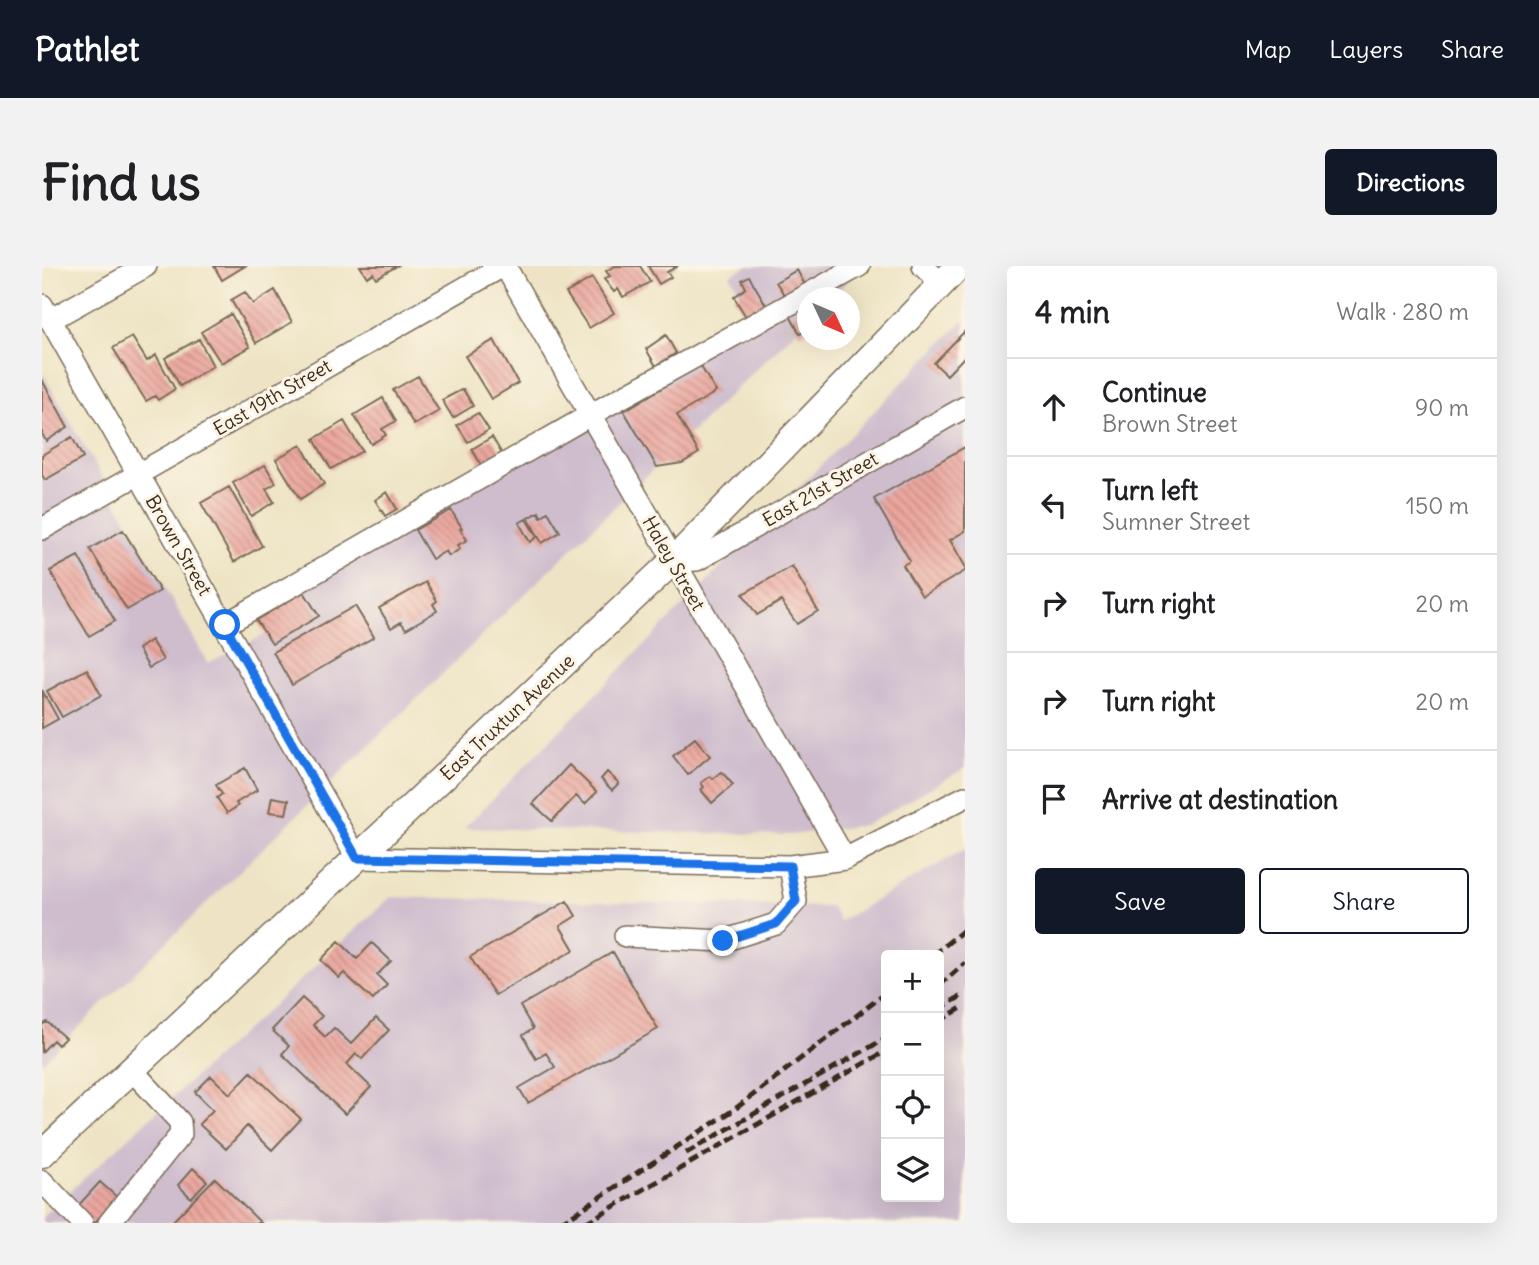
<!DOCTYPE html>
<html lang="en">
<head>
<meta charset="utf-8">
<style>
	body { margin:0; font-family:Delius,sans-serif; background:#f2f2f2; color:#202124 }
	.controls { position:absolute; right:21px; bottom:21px; display:grid; overflow:hidden; border-radius:7px; box-shadow:0 7px 28px #0002 }
	.controls button { width:63px; height:63px; display:grid; place-items:center; padding:0; border:0; border-bottom:2px solid #e0e0e0; background:#fff; color:#202124; font:35px sans-serif }
	.compass { position:absolute; left:755px; top:21px; width:63px; height:63px; border-radius:50%; background:#fff; box-shadow:0 7px 28px #0002; rotate:134deg }
	.stop { position:absolute; width:21px; height:21px; margin:-16px; border:5px solid #1a73e8; border-radius:50%; background:#fff }
	.stop.end { background:#1a73e8; border-color:#fff; box-shadow:0 2px 7px #0008 }
	.list { margin:0; padding:0; list-style:none }
	h2 { display:flex; justify-content:space-between; align-items:center; height:91px; margin:0; padding:0 28px; font-size:30px }
	h2 small { font-size:23px; font-weight:400; color:#757577 }
	.list li { display:grid; grid-template-columns:46px 1fr auto; gap:21px; align-items:center; box-sizing:border-box; height:98px; padding:0 28px; border-top:2px solid #e0e0e0 }
	.list b { display:block; font-size:26px; white-space:nowrap }
	.list p { margin:0; font-size:23px; white-space:nowrap; color:#757577 }
	.list em { font-size:23px; font-style:normal; color:#757577 }
	.actions { display:flex; gap:14px; padding:21px 28px }
	.actions a { flex:1; padding:16px 0; border:2px solid #111827; border-radius:7px; text-align:center; font-size:24px; color:#111827 }
	.actions .main { background:#111827; color:#fff }
	.icon { flex:none; width:38px; height:38px; fill:none; stroke:currentColor; stroke-width:2; stroke-linecap:round; stroke-linejoin:round }
	.map { position:relative; flex:none; width:923px; height:957px; overflow:hidden; border-radius:7px }
	header { display:flex; align-items:center; gap:42px; box-sizing:border-box; height:98px; padding:0 35px; background:#111827; color:#fff }
	header strong { font-size:33px }
	nav { display:flex; gap:38px; margin-inline-start:auto; font-size:24px }
	.intro { display:flex; align-items:center; justify-content:space-between; box-sizing:border-box; height:168px; padding:0 42px }
	h1 { margin:0; font-size:49px }
	.button { padding:18px 32px; border-radius:7px; background:#111827; color:#fff; font-size:24px; font-weight:700 }
	main { display:flex; gap:42px; padding:0 42px }
	aside { flex:1; background:#fff; border-radius:7px; box-shadow:0 7px 28px #0002 }
	.map>svg:first-child { display:block }
	.industrial { fill:#cfbdce; fill-rule:evenodd }
	.building { fill:url(#building-back-hatch) }
	.lines { fill:none; stroke-linecap:round; stroke-linejoin:round }
	.minor-casing { stroke:#7a6b58; stroke-width:24 }
	.major-casing { stroke:#7a6b58; stroke-width:29 }
	.minor { stroke:#fff; stroke-width:21 }
	.major { stroke:#fff; stroke-width:26 }
	.rail { stroke:#3b2a1e; stroke-width:5; stroke-dasharray:10 5; stroke-linecap:butt }
	.route { stroke:#1a73e8; stroke-width:9 }
	.labels { text-anchor:middle; stroke-width:6; stroke-linejoin:round; paint-order:stroke }
	.street-label { font-size:19px; fill:#3b2a1e; stroke:#fcf5e5 }
</style>
</head>
<body>
<header>
<strong>Pathlet</strong>
<nav><a>Map</a><a>Layers</a><a>Share</a></nav>
</header>
<div class="intro"><h1>Find us</h1><a class="button">Directions</a></div>
<main>
<div class="map">
<svg width="923" height="957" viewBox="0 0 923 957">
	<defs>
		<pattern id="building-back-hatch" width="6" height="6" patternUnits="userSpaceOnUse" patternTransform="scale(1.75)"><rect width="6" height="6" fill="#eba79f"/><path d="M-1 5l2 2M0 0l6 6M5-1l2 2" fill="none" stroke="#c08881"/></pattern>
	</defs>
	<rect width="100%" height="100%" fill="#fcf5e5"/>
	<filter id="ink" filterUnits="userSpaceOnUse"><feTurbulence type="fractalNoise" baseFrequency=".0143" numOctaves="2"/><feDisplacementMap in="SourceGraphic" scale="14" xChannelSelector="R" yChannelSelector="G"/><feConvolveMatrix kernelMatrix="1 2 1 2 8 2 1 2 1" color-interpolation-filters="sRGB"/></filter>
	<filter id="wash" filterUnits="userSpaceOnUse"><feTurbulence type="fractalNoise" baseFrequency=".00686" numOctaves="4" result="noise"/><feDisplacementMap in="SourceGraphic" scale="28" xChannelSelector="R" yChannelSelector="G"/><feGaussianBlur stdDeviation="1.57" result="paint"/><feColorMatrix in="noise" values="0 0 0 0 0 0 0 0 0 0 0 0 0 0 0 0 0 1.4 0 .05"/><feComposite in="paint" operator="in"/></filter>
	<g filter="url(#wash)">
		<rect width="100%" height="100%" fill="#eee4c5"/>
		<path class="industrial" d="M705,0H821L789,31L766,32L765,54L0,797V106L166,397L228,366L218,348L710,47L688,9Z
			M923,53V502L824,559L749,569L422,562Z
			M923,583V957H0V951L349,631L789,641L798,655ZM844,689H897V931H844Z"/>
		<g id="blocks">
			<path class="building" d="M172,0H203L180,14Z
				M318,0H355L334,12L331,7L325,11Z
				M573,0H598L608,16L581,31L576,23L572,26L562,13L568,10L564,5Z
				M606,0H636L625,6L629,11L617,18Z
				M755,4L763,19L743,30L734,16Z
				M707,10L724,39L704,51L692,31L704,22L700,14Z
				M550,12L572,47L547,62L524,27Z
				M233,24L250,56L214,77L189,34L203,26L211,38Z
				M766,40V63L758,68L748,50Z
				M189,48L208,81L179,97L159,66Z
				M923,65V90L905,109L892,97Z
				M624,69L634,87L614,100L604,83Z
				M90,71L105,95L114,89L133,123L116,134L113,130L104,135L71,82Z
				M157,73L171,100L138,120L123,92Z
				M452,74L476,117L449,133L423,90Z
				M658,99L674,126L635,149L657,187L640,197L615,201L582,145Z
				M376,110L397,145L372,159L351,124Z
				M0,114L26,161L4,175L0,168Z
				M421,123L431,140L411,152L400,134Z
				M341,132L354,155L340,163L344,169L329,178L312,149Z
				M436,147L447,164L426,176L415,159Z
				M302,155L320,185L289,203L272,173Z
				M30,171L41,192L3,214L0,209V189Z
				M450,171L460,188L439,199L430,183Z
				M259,179L282,218L258,233L234,193Z
				M923,181V265L908,274L923,300V305L880,330L861,299L868,295L832,233Z
				M223,199L234,217L224,223L232,236L209,250L191,217Z
				M187,221L220,280L192,296L159,237Z
				M345,226L355,243L343,250L333,234Z
				M409,244L420,262L418,263L425,274L416,279L418,283L407,290L404,285L390,293L373,264Z
				M497,246L499,251L506,246L518,266L500,277L486,252Z
				M484,253L495,271L488,276L477,257Z
				M81,264L118,325L85,344L48,283Z
				M36,290L73,355L47,370L8,305Z
				M750,300L776,345L755,358L739,335L715,349L701,328Z
				M384,316L395,335L391,338L395,345L364,363L359,356L349,362L337,342Z
				M262,326L277,350L230,378L214,354Z
				M313,340L332,371L250,419L231,386Z
				M109,374L121,394L107,402L96,383Z
				M45,403L59,429L20,451L5,425Z
				M0,424L16,453L0,462Z
				M653,472L668,490L646,509L631,490Z
				M527,499L555,526L543,538L534,530L510,555L491,538Z
				M203,502L215,524L194,537L196,540L185,547L175,532L180,528L174,519Z
				M565,506L577,517L570,524L559,513Z
				M680,506L691,519L670,537L659,524L662,521L659,517L668,510L671,513Z
				M230,531L247,534L244,548L227,546Z
				M525,635L534,650L518,660L532,684L453,729L428,691Z
				M297,675L315,693L330,677L349,695L335,709L345,719L331,734L302,707L297,712L279,694Z
				M571,686L616,763L486,837L477,822L513,801L504,787L494,793L481,769L491,763L478,740Z
				M260,732L280,750L271,759L283,771L292,762L309,778L334,752L347,764L320,793L314,788L305,798L329,821L303,848L240,788L247,780L230,764Z
				M5,756L23,772L16,779L11,774L0,786V759Z
				M209,806L259,853L230,884L205,860L184,883L157,858L171,844L153,826L169,810L188,828Z
				M151,902L165,915L149,932L136,919Z
				M173,912L219,957H129Z
				M58,916L76,932L52,957H49L34,942Z"/>
		</g>
	</g>
	<g filter="url(#ink)">
		<use href="#blocks" fill-opacity="0" stroke="#7a6b58" stroke-width="2"/>
		<g class="lines">
			<defs>
				<path id="minor" d="M463,0L803,593
					M881,0L899,18
					M0,39L315,592L748,600L803,593L923,531
					M8,54L104,0
					M0,263L461,0
					M631,295L655,294L923,141
					M182,359L548,149L817,0
					M583,670L681,675L734,658L754,635L748,600
					M0,915L40,957
					M67,957L139,868L138,856L90,804"/>
				<path id="major" d="M0,888L631,295L917,0"/>
			</defs>
			<use href="#minor" class="minor-casing"/>
			<use href="#major" class="major-casing"/>
			<use href="#minor" class="minor"/>
			<use href="#major" class="major"/>
			<path class="rail" d="M891,689L923,663
				M897,720L923,697
				M897,743L923,728
				M897,755L923,740
				M644,887L844,772
				M518,957L693,843L844,727
				M543,957L844,785"/>
		</g>
	</g>
	<g class="lines" filter="url(#ink)">
		<path class="route" d="M183,359L315,592L748,600L754,635L734,658L681,675"/>
	</g>
	<g class="labels">
		<g class="street-label">
			<text transform="translate(230 131) rotate(-30)" y="7">East 19th Street</text>
			<text transform="translate(778 223) rotate(-30)" y="7">East 21st Street</text>
			<text transform="translate(137 279) rotate(60)" y="7">Brown Street</text>
			<text transform="translate(632 297) rotate(60)" y="7">Haley Street</text>
			<text transform="translate(465 451) rotate(-43)" y="7">East Truxtun Avenue</text>
		</g>
	</g>
</svg>
<div class="controls">
<button>+</button>
<button>−</button>
<button><svg class="icon" aria-label="locate" viewBox="0 0 24 24"><circle cx="12" cy="12" r="6"/><path d="M12 2v4M12 18v4M2 12h4M18 12h4"/></svg></button>
<button><svg class="icon" aria-label="layers" viewBox="0 0 24 24"><path d="M12 4l9 5-9 5-9-5zM3 14l9 5 9-5"/></svg></button>
</div>
<svg class="compass" viewBox="-18 -18 36 36"><path d="M0-13l5 13h-10z" fill="#e53935"/><path d="M0 13l5-13h-10z" fill="#757577"/></svg>
<div class="stop" style="left:183px;top:359px"></div>
<div class="stop end" style="left:681px;top:675px"></div>
</div>
<aside>
<h2>4 min<small>Walk · 280 m</small></h2>
<ul class="list">
<li><svg class="icon" aria-label="ahead" viewBox="0 0 24 24"><path d="M12 20V5M6 11l6-6 6 6"/></svg><div><b>Continue</b><p>Brown Street</p></div><em>90 m</em></li>
<li><svg class="icon" aria-label="left" viewBox="0 0 24 24"><path d="M17 20v-9H6M10 6l-5 5 5 5"/></svg><div><b>Turn left</b><p>Sumner Street</p></div><em>150 m</em></li>
<li><svg class="icon" aria-label="right" viewBox="0 0 24 24"><path d="M7 20v-9h11M14 6l5 5-5 5"/></svg><div><b>Turn right</b></div><em>20 m</em></li>
<li><svg class="icon" aria-label="right" viewBox="0 0 24 24"><path d="M7 20v-9h11M14 6l5 5-5 5"/></svg><div><b>Turn right</b></div><em>20 m</em></li>
<li><svg class="icon" aria-label="arrive" viewBox="0 0 24 24"><path d="M6 21V4h12l-3 4 3 4H6"/></svg><div><b>Arrive at destination</b></div></li>
</ul>
<div class="actions"><a class="main">Save</a><a>Share</a></div>
</aside>
</main>
</body>
</html>
